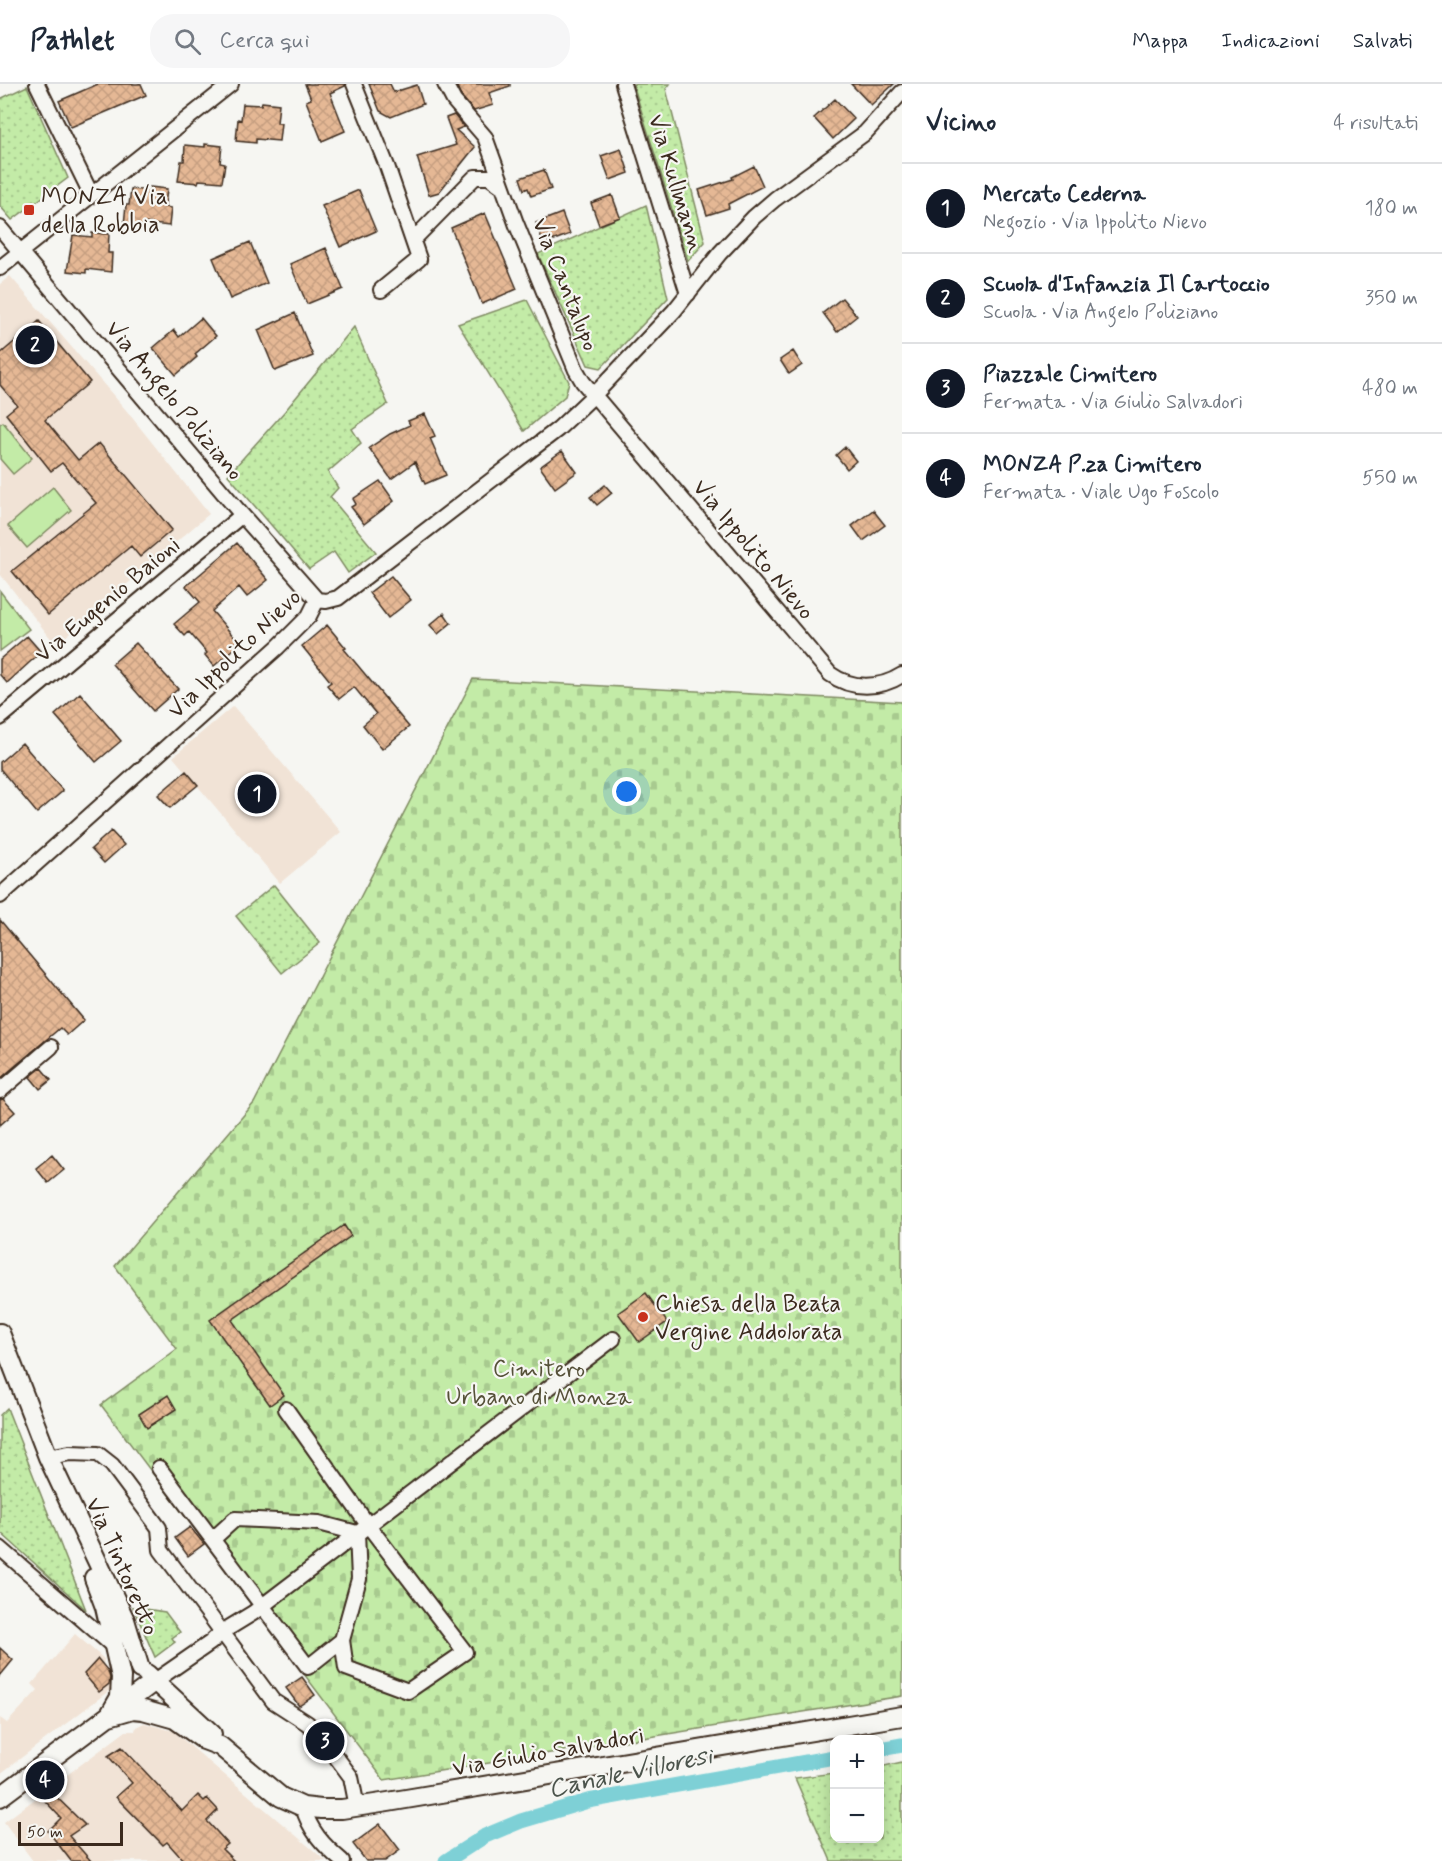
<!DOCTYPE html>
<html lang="it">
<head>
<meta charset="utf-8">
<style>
	body { margin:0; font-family:Mynerve,sans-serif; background:#f6f6f7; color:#1f2937 }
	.controls { position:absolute; right:18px; bottom:18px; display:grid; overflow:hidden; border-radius:12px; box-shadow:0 3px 15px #0003 }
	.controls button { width:54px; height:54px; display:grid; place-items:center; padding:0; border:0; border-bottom:2px solid #e0e1e3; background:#fff; color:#1f2937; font:30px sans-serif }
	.scale { position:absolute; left:18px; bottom:15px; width:105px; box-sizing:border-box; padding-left:6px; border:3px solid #3b2a1e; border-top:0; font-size:16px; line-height:21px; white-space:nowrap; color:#3b2a1e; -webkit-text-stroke:4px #f6f6f2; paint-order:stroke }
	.you { position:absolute; left:627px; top:708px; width:21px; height:21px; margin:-15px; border:4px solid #fff; border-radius:50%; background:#1a73e8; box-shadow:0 0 0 9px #1a73e833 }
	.badge { display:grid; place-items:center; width:39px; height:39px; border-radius:50%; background:#111827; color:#fff; font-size:20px; font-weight:700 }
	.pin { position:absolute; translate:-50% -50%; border:3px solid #fff; box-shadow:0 2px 6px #0006 }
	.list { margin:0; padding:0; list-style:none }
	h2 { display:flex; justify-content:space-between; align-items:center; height:78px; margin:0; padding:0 24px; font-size:26px }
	h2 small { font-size:20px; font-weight:400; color:#747a83 }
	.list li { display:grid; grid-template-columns:39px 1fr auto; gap:18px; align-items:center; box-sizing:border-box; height:90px; padding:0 24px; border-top:2px solid #e0e1e3 }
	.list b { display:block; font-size:22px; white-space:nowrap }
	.list p { margin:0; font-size:20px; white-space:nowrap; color:#747a83 }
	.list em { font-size:20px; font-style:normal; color:#747a83 }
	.icon { flex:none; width:33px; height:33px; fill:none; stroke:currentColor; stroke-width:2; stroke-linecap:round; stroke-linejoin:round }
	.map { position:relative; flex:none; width:902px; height:1777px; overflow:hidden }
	header { display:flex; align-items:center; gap:36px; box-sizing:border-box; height:84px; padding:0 30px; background:#fff; border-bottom:2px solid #e0e1e3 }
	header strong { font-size:28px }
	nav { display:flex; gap:33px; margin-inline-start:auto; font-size:21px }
	.search { width:420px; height:54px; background:#f6f6f7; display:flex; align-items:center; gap:15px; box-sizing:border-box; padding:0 21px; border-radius:24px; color:#747a83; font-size:22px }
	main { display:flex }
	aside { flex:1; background:#fff }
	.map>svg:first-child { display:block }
	.built { fill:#f1e3d6 }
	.green { fill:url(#green-dots); stroke:#7f8a62; stroke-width:1.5 }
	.cemetery { fill:url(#cemetery-stones); stroke:#7f8a62; stroke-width:1.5 }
	.pitch { fill:#c3eba7; stroke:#7f8a62; stroke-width:1.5 }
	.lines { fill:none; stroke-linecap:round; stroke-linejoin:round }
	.canal { stroke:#7ed0d6; stroke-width:15 }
	.building { fill:url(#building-cross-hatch); stroke:#3b2a1e; stroke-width:1.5 }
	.street-casing { stroke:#3b2a1e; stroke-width:18 }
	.secondary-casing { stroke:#3b2a1e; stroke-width:22 }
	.street { stroke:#f6f6f2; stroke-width:14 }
	.secondary { stroke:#f6f6f2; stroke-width:18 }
	.poi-dot { fill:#c8321e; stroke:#f6f6f2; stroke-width:2 }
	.labels { text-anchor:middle; stroke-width:4.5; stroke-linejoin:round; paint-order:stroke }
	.street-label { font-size:24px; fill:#3b2a1e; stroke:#f6f6f2 }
	.poi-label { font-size:24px; fill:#3b2a1e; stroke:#f6f6f2; text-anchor:start }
	.park-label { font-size:24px; fill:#565139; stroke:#f6f6f2 }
	.water-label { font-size:26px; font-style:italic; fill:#4c544c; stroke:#f6f6f2 }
</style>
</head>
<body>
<header>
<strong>Pathlet</strong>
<div class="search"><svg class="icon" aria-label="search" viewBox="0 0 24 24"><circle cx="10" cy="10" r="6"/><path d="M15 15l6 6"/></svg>Cerca qui</div>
<nav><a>Mappa</a><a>Indicazioni</a><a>Salvati</a></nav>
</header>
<main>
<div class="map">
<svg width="902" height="1777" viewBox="0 0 902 1777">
	<defs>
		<pattern id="green-dots" width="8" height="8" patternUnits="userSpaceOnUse" patternTransform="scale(1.5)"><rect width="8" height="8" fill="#c3eba7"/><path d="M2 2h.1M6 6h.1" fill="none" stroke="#a8ca8f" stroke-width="1.8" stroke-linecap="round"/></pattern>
		<pattern id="cemetery-stones" width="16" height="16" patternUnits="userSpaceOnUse" patternTransform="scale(1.5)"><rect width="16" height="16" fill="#c3eba7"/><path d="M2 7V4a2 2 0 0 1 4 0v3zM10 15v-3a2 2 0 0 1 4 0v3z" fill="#a8ca8f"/></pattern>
		<pattern id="building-cross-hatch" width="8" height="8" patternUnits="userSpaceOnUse" patternTransform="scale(1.5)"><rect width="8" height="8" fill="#e5b895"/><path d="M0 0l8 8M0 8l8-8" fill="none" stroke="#c59e80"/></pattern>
	</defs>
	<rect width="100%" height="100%" fill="#f6f6f2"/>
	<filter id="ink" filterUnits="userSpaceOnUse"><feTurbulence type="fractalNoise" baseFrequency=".0167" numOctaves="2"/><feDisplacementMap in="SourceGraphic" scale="12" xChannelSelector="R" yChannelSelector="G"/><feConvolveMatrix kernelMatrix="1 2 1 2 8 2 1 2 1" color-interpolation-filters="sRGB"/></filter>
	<g filter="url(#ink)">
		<path class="built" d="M10,192L126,326L209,430L56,561L0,490V200Z
			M233,622L341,748L280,799L173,673Z
			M75,1550L104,1575L103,1581L108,1586L112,1598L110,1606L0,1690V1634L7,1639L38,1606L32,1600Z
			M144,1639L173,1647L180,1653L326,1777H33L4,1738L126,1647H135L136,1643Z"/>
		<path class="green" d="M633,0H670L666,5L705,158L688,177Z
			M27,2L68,94L12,136L0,122V15Z
			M646,121L668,214L601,284L588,281L538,170Z
			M527,216L569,298L565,312L524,347L458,240Z
			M354,243L388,320L352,345L361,359L328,388L338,404L330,413L376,468L348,489L334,468L309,485L228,391L285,327Z
			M274,801L320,859L282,889L236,832Z
			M7,1324L86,1526L0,1448V1331Z
			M133,1523L165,1528L180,1548L172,1554L175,1558L155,1573Z
			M902,1678V1777H831L795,1694L834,1689V1754H880V1683Z"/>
		<path class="cemetery" d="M473,595L902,618V1612L384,1696L101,1321L177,1265L115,1182L254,1019Z"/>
		<path class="pitch" d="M3,338L32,374L13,390L0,375V340Z
			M53,403L71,426L27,464L8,442Z
			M0,507L29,545L0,567Z"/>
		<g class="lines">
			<path class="canal" d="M880,1665L902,1661
				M446,1777L485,1752L521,1737L588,1717L834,1673"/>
		</g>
		<path class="building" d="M98,0H141L146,11L71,43L59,17Z
			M305,0H345V2L330,9L345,47L322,57L306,17L311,15Z
			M369,0H390L394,8L417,1L423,20L391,33L380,27Z
			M456,0H510V2L489,9L493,21L474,27L461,12Z
			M851,0H894L871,21Z
			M835,15L854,35L833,55L814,34Z
			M262,18L279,20L277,39H281L279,57L256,55V59L236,57L238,35L241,36L243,20L261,21Z
			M454,31L464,43L456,46L475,63L439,108L429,111L417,73L456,61L446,34Z
			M205,60L222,62L220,79L225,80L222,98L199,96L198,99L178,97L181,77H184L185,61L205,63Z
			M621,65L629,89L610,96L601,72Z
			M754,82L763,102L728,120L729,124L707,131L699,106L733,95L732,93Z
			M544,86L551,105L531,112L528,104L524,106L520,94Z
			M150,103L167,105L165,123L171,124L169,142L144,139L143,143L124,141L126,121H129L131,105L150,107Z
			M359,106L376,147L340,163L322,122Z
			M612,111L620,133L599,141L591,119Z
			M485,129L517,205L482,220L451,144Z
			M562,129L570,150L544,160L536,139Z
			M92,149L109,150L108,169H112L111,188L86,185V189L67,187L73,151L92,153Z
			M250,158L267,199L230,215L213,174Z
			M326,164L343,205L307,220L290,180Z
			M842,214L857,232L837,248L823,229Z
			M295,229L313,272L275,287L258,246Z
			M201,234L216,252L195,270L197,273L176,291L153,264L174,246L179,253Z
			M39,237L90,298L45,336L78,376L99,359L172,446L140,473L131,462L48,531L12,487L96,419L62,379L51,387L6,330L17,321L0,301V270Z
			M793,267L802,281L789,290L780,276Z
			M425,330L435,352L430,354L446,391L425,400L415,378L391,395L369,364L390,350L410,341L408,337Z
			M845,363L856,377L847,385L836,371Z
			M562,367L577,388L555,404L540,383Z
			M380,397L394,417L364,440L351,423L356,420L353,415Z
			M605,401L612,409L597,421L590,413Z
			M873,426L885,441L863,457L852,442Z
			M237,459L268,496L247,513L239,503L212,527L240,560L214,582L205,571L207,569L189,548L185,552L174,540L200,518L186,502Z
			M391,492L411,516L388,534L369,509Z
			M444,529L451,539L438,550L430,541Z
			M327,541L346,564L344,565L409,643L382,665L363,641L376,630L354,603L339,615L327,601L331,598L302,562Z
			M27,552L41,568L7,599L0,591V575Z
			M136,559L178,605L153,627L112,580Z
			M80,609L121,657L96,678L55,631Z
			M22,659L63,707L37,729L0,685V678Z
			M186,687L198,701L170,724L158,711Z
			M111,747L124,761L104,779L91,765Z
			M0,836L84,936L67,951L60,944L0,995Z
			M41,984L51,996L40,1005L30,993Z
			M3,1015L15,1028L0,1041V1016Z
			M52,1071L64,1086L48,1099L36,1084Z
			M344,1141L351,1152L232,1236L284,1311L270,1321L210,1236Z
			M646,1209L667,1238L639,1258L618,1229Z
			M168,1311L176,1325L147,1344L139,1330Z
			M190,1443L204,1460L188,1472L175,1454Z
			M0,1564L13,1576L0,1592Z
			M98,1575L108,1587L110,1594L109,1600L99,1608L84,1590Z
			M302,1593L315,1611L299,1622L286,1604Z
			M122,1663L182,1727L198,1711L204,1717L207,1714L218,1726L207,1737L228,1760L222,1765L234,1777H184L167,1758L163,1761L116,1713L132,1699L108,1672Z
			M40,1697L85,1741L69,1752L91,1777H71L48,1747L61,1734L32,1703Z
			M380,1740L400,1766L385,1777H366L353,1760Z"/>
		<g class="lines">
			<defs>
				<path id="street" d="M37,0L91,110
					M354,0L387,82L419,175L381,206
					M445,0L454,17L485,53L516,139L576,286L583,298L830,590C852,606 880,605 902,591
					M623,0L688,210
					M0,144L242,431L317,516
					M413,156L475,93H489L503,103
					M0,184L231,0
					M317,516L326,517L338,514L558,345L595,310L674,227L720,169L754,133L775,115L865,49L902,8
					M0,634L242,431
					M0,812L278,563L309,532L317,516
					M0,1007L51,963
					M286,1325L368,1441L465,1568L408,1607L346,1584L342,1556
					M48,1373L70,1369L98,1370L112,1381L159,1444L161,1466L222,1548L253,1529L613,1255
					M159,1384L308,1583L342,1556L359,1495L357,1449L319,1439L235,1435L213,1455
					M0,1464L113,1562
					M155,1597L210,1559L222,1548L273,1617L307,1639L319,1650L351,1693L357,1723
					M303,1723C310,1747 323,1761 342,1777"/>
				<path id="secondary" d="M0,1249L48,1373L125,1536L140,1585
					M94,1494L105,1523L121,1593L120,1613L109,1632
					M147,1590L212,1650
					M109,1632L133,1625L143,1626L175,1635L204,1656L220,1662L281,1713L303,1723L321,1725H342L388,1718L902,1632
					M0,1713L155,1597"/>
			</defs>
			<use href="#street" class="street-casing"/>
			<use href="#secondary" class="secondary-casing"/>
			<use href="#street" class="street"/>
			<use href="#secondary" class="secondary"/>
		</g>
	</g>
	<g class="poi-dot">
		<rect x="23" y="120" width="12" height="12" rx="3"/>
		<circle cx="643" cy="1233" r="6"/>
	</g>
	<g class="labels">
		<g class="street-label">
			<text transform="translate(677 99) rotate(73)" y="8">Via Kullmann</text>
			<text transform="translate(566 200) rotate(68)" y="8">Via Cantalupo</text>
			<text transform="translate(175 316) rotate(50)" y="8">Via Angelo Poliziano</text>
			<text transform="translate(754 465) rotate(50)" y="8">Via Ippolito Nievo</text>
			<text transform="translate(107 515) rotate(-40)" y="8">Via Eugenio Baioni</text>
			<text transform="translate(234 569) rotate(-44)" y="8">Via Ippolito Nievo</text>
			<text transform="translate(123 1482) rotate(66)" y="8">Via Tintoretto</text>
			<text transform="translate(548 1667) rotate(-10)" y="8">Via Giulio Salvadori</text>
		</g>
		<g class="poi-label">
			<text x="41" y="120">MONZA Via<tspan x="41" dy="28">della Robbia</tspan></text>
			<text x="655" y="1227">Chiesa della Beata<tspan x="655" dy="28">Vergine Addolorata</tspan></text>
		</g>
		<g class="park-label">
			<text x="539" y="1292">Cimitero<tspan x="539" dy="28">Urbano di Monza</tspan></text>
		</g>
		<g class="water-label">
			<text transform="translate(630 1687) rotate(-12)" y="9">Canale Villoresi</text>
		</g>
	</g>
</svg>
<div class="controls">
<button>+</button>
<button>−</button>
</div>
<div class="scale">50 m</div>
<div class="you"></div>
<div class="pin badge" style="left:257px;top:710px">1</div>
<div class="pin badge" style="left:35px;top:261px">2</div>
<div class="pin badge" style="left:325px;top:1657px">3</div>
<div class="pin badge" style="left:45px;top:1696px">4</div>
</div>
<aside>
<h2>Vicino<small>4 risultati</small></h2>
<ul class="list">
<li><span class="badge">1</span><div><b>Mercato Cederna</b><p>Negozio · Via Ippolito Nievo</p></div><em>180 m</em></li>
<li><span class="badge">2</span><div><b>Scuola d'Infanzia Il Cartoccio</b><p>Scuola · Via Angelo Poliziano</p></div><em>350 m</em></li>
<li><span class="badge">3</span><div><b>Piazzale Cimitero</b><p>Fermata · Via Giulio Salvadori</p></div><em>480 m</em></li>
<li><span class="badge">4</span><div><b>MONZA P.za Cimitero</b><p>Fermata · Viale Ugo Foscolo</p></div><em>550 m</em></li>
</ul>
</aside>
</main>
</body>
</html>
